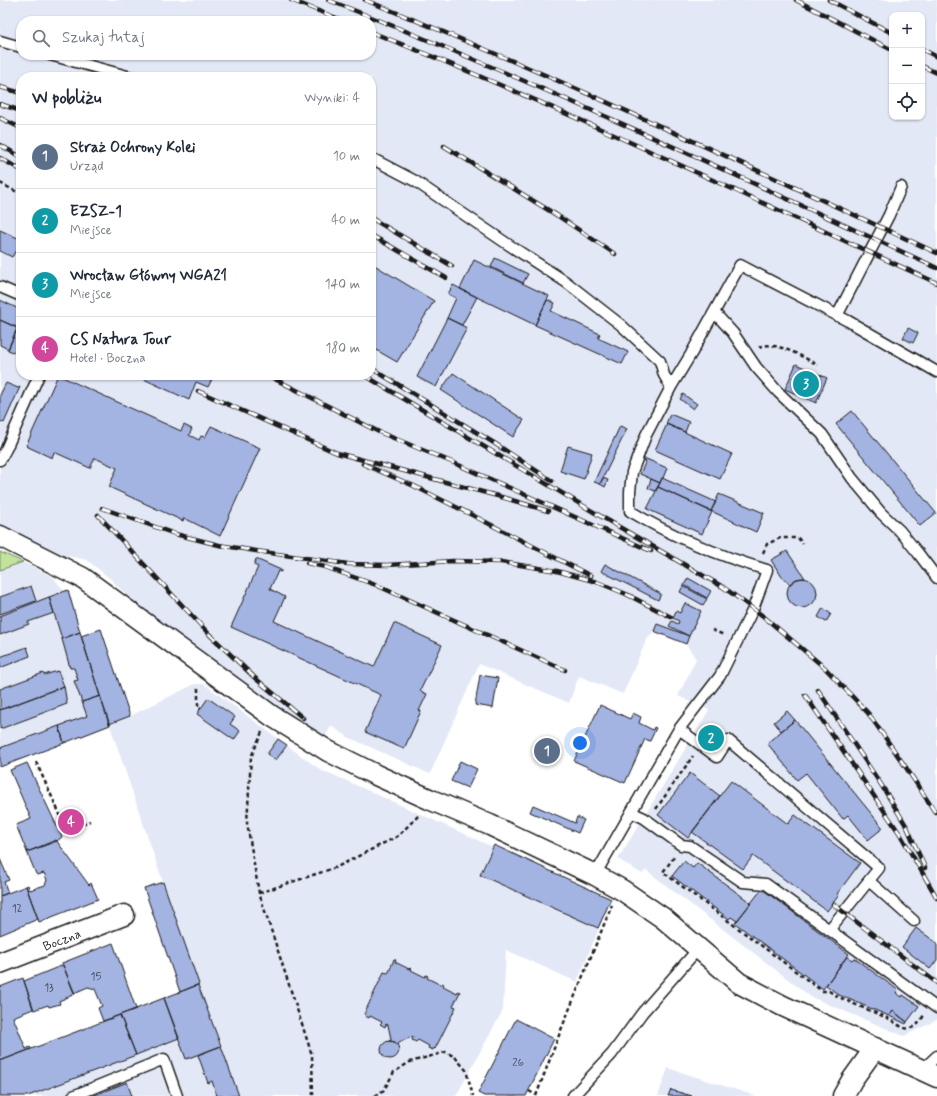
<!DOCTYPE html>
<html lang="pl">
<head>
<meta charset="utf-8">
<style>
	body { margin:0; font-family:Mynerve,sans-serif; background:#f6f6f7; color:#1f2937 }
	.controls { position:absolute; right:12px; top:12px; display:grid; overflow:hidden; border-radius:8px; box-shadow:0 1px 3px #0004 }
	.controls button { width:36px; height:36px; display:grid; place-items:center; padding:0; border:0; border-bottom:1px solid #e0e1e3; background:#fff; color:#1f2937; font:20px sans-serif }
	.you { position:absolute; left:580px; top:743px; width:14px; height:14px; margin:-10px; border:3px solid #fff; border-radius:50%; background:#1a73e8; box-shadow:0 0 0 6px #1a73e833 }
	.badge { display:grid; place-items:center; width:26px; height:26px; border-radius:50%; background:#1a73e8; color:#fff; font-size:13px; font-weight:700 }
	.pin { position:absolute; translate:-50% -50%; border:2px solid #fff; box-shadow:0 1px 4px #0006 }
	.list { margin:0; padding:0; list-style:none }
	h2 { display:flex; justify-content:space-between; align-items:center; height:52px; margin:0; padding:0 16px; font-size:17px }
	h2 small { font-size:13px; font-weight:400; color:#747a83 }
	.list li { display:grid; grid-template-columns:26px 1fr auto; gap:12px; align-items:center; box-sizing:border-box; height:64px; padding:0 16px; border-top:1px solid #e0e1e3 }
	.list b { display:block; font-size:15px; white-space:nowrap }
	.list p { margin:0; font-size:13px; white-space:nowrap; color:#747a83 }
	.list em { font-size:13px; font-style:normal; color:#747a83 }
	.icon { flex:none; width:22px; height:22px; fill:none; stroke:currentColor; stroke-width:2; stroke-linecap:round; stroke-linejoin:round }
	.map { position:relative; flex:none; width:937px; height:1096px; overflow:hidden }
	.search { position:absolute; background:#fff; box-shadow:0 1px 3px #0004; left:16px; top:16px; width:360px; height:44px; display:flex; align-items:center; gap:10px; box-sizing:border-box; padding:0 14px; border-radius:16px; color:#747a83; font-size:15px }
	.panel { position:absolute; background:#fff; box-shadow:0 1px 3px #0004; left:16px; top:72px; width:360px; height:308px; border-radius:16px }
	.map>svg:first-child { display:block }
	.built { fill:#e3e8f6; fill-rule:evenodd }
	.green { fill:#c2e39c; stroke:#6f805c }
	.building { fill:#a3b3e2; stroke:#1c1c1c }
	.lines { fill:none; stroke-linecap:round; stroke-linejoin:round }
	.lane-casing { stroke:#1c1c1c; stroke-width:13 }
	.street-casing { stroke:#1c1c1c; stroke-width:23 }
	.path { stroke:#1c1c1c; stroke-width:2.5; stroke-dasharray:4 3; stroke-linecap:butt }
	.lane { stroke:#fff; stroke-width:10 }
	.street { stroke:#fff; stroke-width:20 }
	.rail-casing { stroke:#1c1c1c; stroke-width:4.5 }
	.rail { stroke:#fff; stroke-width:3; stroke-dasharray:9; stroke-linecap:butt }
	.labels { text-anchor:middle; stroke-width:4; stroke-linejoin:round; paint-order:stroke }
	.number-label { font-size:11px; fill:#3e424e }
	.street-label { font-size:13px; fill:#1c1c1c; stroke:#fff }
</style>
</head>
<body>
<div class="map">
<svg width="937" height="1096" viewBox="0 0 937 1096">
	<rect width="100%" height="100%" fill="#fff"/>
	<filter id="ink" filterUnits="userSpaceOnUse"><feTurbulence type="fractalNoise" baseFrequency=".025" numOctaves="2"/><feDisplacementMap in="SourceGraphic" scale="8" xChannelSelector="R" yChannelSelector="G"/><feConvolveMatrix kernelMatrix="1 2 1 2 8 2 1 2 1" color-interpolation-filters="sRGB"/></filter>
	<g filter="url(#ink)">
		<path class="built" d="M0,0H937V1020L904,1036L811,997L646,870L642,874L618,859L709,710L678,696L696,659L686,644L654,631L646,641L623,694L579,676L569,703L479,664L430,774L348,737L331,726L323,741L182,642L117,586L113,581L87,560L63,555L0,527ZM892,15H922V117H892ZM21,21H371V55H21ZM21,77H371V375H21Z
			M0,552L44,572L54,578L64,591L68,590L109,724L130,716L195,684H204L322,771L329,773L493,847L494,845L611,899L577,982L506,950L503,1010L456,1096H0L31,1049L198,985L110,726L0,767Z
			M668,1068L756,1096H658Z"/>
		<path class="green" d="M0,552L23,562L0,570Z"/>
		<path class="building" d="M0,230L20,239L19,242L21,243V254L15,252L12,257L0,251Z
			M495,258L528,274L523,283L491,267Z
			M474,260L549,296L535,325L460,289Z
			M371,263L434,301L397,362L371,347Z
			M453,285L477,297L462,325L447,318L456,298L448,294Z
			M0,300L21,310V329L0,320Z
			M547,300L555,303L551,311L600,334L598,338L628,352L622,364L535,325Z
			M447,318L467,328L436,387L417,377Z
			M0,320L17,328L8,349L0,345Z
			M908,328L918,333L913,343L903,338Z
			M16,332L21,334V355L8,350Z
			M796,364L827,378L816,403L785,389Z
			M453,373L524,420L513,437L441,390Z
			M58,375L181,431L184,425L192,429L189,435L199,440L201,436L205,437L211,426L260,448L220,536L184,518L183,521L109,487L117,468L95,458L90,468L54,452L52,458L26,446Z
			M135,375H214L208,387L196,382L189,400Z
			M6,383L18,388L20,387L4,423L0,421V395Z
			M683,394L697,404L693,409L680,399Z
			M852,411L936,513L920,526L836,424Z
			M670,414L689,422L685,432L666,424Z
			M667,424L732,454L720,479L655,450Z
			M620,426L627,429L600,484L594,482Z
			M568,446L592,453L584,479L560,471Z
			M644,458L667,468L663,478H662L660,483L640,474L646,461L643,460Z
			M603,478L608,480L605,487L600,484Z
			M662,478L716,502L711,511L658,487Z
			M651,479L660,483L655,491L648,488Z
			M658,487L712,512L702,534L647,509Z
			M719,494L764,513L756,532L711,511Z
			M787,551L805,578L797,579L790,584L782,577L771,560Z
			M256,559L281,570V572L278,571L270,589L285,597L274,621L374,667L394,623L442,645L420,691L427,694L419,711H421L404,749L365,732L381,695L231,627L258,567L254,565Z
			M605,564L661,594L658,600L601,571Z
			M787 593a15 15 0 1 1 30 0a15 15 0 1 1-30 0Z
			M688,578L711,591L707,598L684,585Z
			M31,586L36,601L0,614V597Z
			M683,586L707,599L703,605L680,592Z
			M68,590L80,632L62,639L49,597Z
			M49,597L54,613L28,622L29,624L0,635V616Z
			M685,603L701,611L689,636L669,626L672,621L678,624L679,621L673,618L676,611L680,613Z
			M823,608L831,614L826,622L818,617Z
			M657,624L689,636L686,644L654,631Z
			M101,629L130,716L109,724L81,636Z
			M80,632L100,696L82,702L74,681L78,680L74,668H70L62,639Z
			M27,647L30,656L0,668V657Z
			M58,671L64,686L0,710V689L43,673L44,675Z
			M480,675L498,678L493,708L475,705Z
			M64,686L67,704L0,729V710Z
			M100,696L110,725L64,743L59,726L87,716L82,702Z
			M208,698L235,717L230,724L240,731L234,740L197,714Z
			M600,705L630,719L633,713L641,717L639,723L653,730L654,727L656,728L650,741L645,739L625,783L574,761Z
			M787,711L795,720L781,731L774,722Z
			M795,720L883,828L868,840L848,815L843,819L806,773L797,780L767,743Z
			M59,726L64,743L0,767V748Z
			M278,739L287,745L276,760L267,754Z
			M460,761L477,769L468,788L451,781Z
			M27,763L62,837L57,841L27,852L16,825L31,819L10,770Z
			M690,773L720,796L688,838L658,815Z
			M731,781L788,824L795,815L860,863L837,894L839,895L827,911L753,856L743,869L692,832Z
			M533,805L575,823L577,817L584,820L578,833L530,812Z
			M56,840L89,885L91,883L98,899L39,922L26,886L28,885L30,890L45,885L47,880L44,873L38,875L36,874L27,852Z
			M494,845L611,899L598,928L480,875Z
			M0,859L9,880L4,882L8,893L0,896Z
			M684,861L693,868L697,863L751,903L737,921L731,917L729,919L672,876Z
			M163,882L199,984L180,992L144,888Z
			M26,886L38,919L0,935V896Z
			M762,889L849,954L823,989L735,923Z
			M916,928L937,943V960L930,969L902,947Z
			M113,943L136,1009L103,1021L98,1008L102,1006L95,989L88,987L74,993L62,963Z
			M847,956L852,960L854,958L898,990L896,993L902,997L903,995L919,1006L907,1022L893,1011L889,1016L839,995L826,985Z
			M394,959L396,960L395,962L409,969L410,968L412,969L411,970L425,977L426,975L428,976L427,978L441,985L442,983L444,984L443,986L457,993L458,991L460,992L453,1006L456,1007L435,1049L434,1048L433,1050L428,1048L429,1046L418,1040L416,1042L412,1040L413,1037H412L399,1042L398,1046L395,1042L389,1041L391,1040V1039L388,1025L386,1024L385,1027L380,1024L382,1022L370,1016L369,1018L365,1016L366,1014H364L384,972L387,973L389,972Z
			M63,965L75,994L59,1001L60,1004L49,1007L48,1005L34,1010L24,981Z
			M23,978L33,1009L13,1017L26,1049L30,1047L31,1049L0,1061V987Z
			M198,985L221,1046L186,1059L164,998Z
			M164,998L179,1038L136,1055L120,1015Z
			M893,1011L907,1022L906,1024L889,1016Z
			M120,1015L136,1055L28,1096H0V1061Z
			M516,1019L554,1039L526,1096H484L478,1093Z
			M381 1050a9 9 0 1 1 18 0a9 9 0 1 1-18 0Z
			M221,1046L239,1096H217L212,1081L208,1083L198,1055Z
			M127,1082L132,1096H92L125,1083Z
			M671,1089V1090L692,1096H668Z"/>
		<g class="lines">
			<defs>
				<path id="lane" d="M0,41L21,47
					M50,55L131,77
					M371,158L415,181L506,243L566,282L621,325L660,361L664,375L671,387
					M0,287L21,296
					M714,312L733,333L756,367L778,392L822,434L852,478L881,513L900,531L918,553L937,578
					M837,316L889,215L901,187
					M0,460L6,449L39,375
					M679,729L717,757L728,740L879,868L829,930
					M631,812L644,818L681,845L690,846L743,882L766,884L937,1008
					M595,875L679,729L720,676L753,609L767,570C720,556 673,537 630,511V492L632,472L646,435L671,387L691,354L740,265L848,321L937,372
					M869,881L914,921
					M922,1070L937,1056
					M73,1096L164,1059L177,1096
					M573,1096L612,1054L642,1013L698,949"/>
				<g id="street">
					<path d="M0,536L83,578L272,716L328,751L376,775L429,799L490,825L595,875L622,890L663,918L739,983L783,1006L937,1077"/>
					<path id="s1" d="M0,963L124,915"/>
					<path d="M843,1096L852,1080L875,1048"/>
				</g>
			</defs>
			<use href="#lane" class="lane-casing"/>
			<use href="#street" class="street-casing"/>
			<path class="path" d="M0,183L21,194
				M759,347C775,340 803,357 818,365
				M763,553L767,544L780,538H798L803,544
				M712,630L724,635
				M198,688V707L201,709
				M262,732L251,757L247,823L259,893L312,1055L313,1096
				M36,762L67,830L90,821
				M656,809L693,756
				M674,857L663,872L822,991H829C847,1003 869,1009 889,1019C895,1022 904,1031 911,1028C917,1027 921,1020 924,1015
				M259,893L337,867L398,836L419,815
				M529,1091L536,1095
				M375,1096L384,1090L394,1072L410,1062L446,1052L455,1057L466,1070L473,1096
				M536,1096L561,1030L612,905"/>
			<use href="#lane" class="lane"/>
			<use href="#street" class="street"/>
			<defs>
				<path id="rail" d="M291,0L344,21
					M328,0C535,81 736,175 937,268
					M365,0C559,77 747,166 937,253
					M796,0L892,50
					M829,0L892,33
					M371,32C563,107 749,198 937,283
					M922,49L937,57
					M922,66L937,73
					M0,87L21,93
					M0,104L21,111
					M0,118L21,128
					M0,145L21,157
					M444,146L558,216L615,254
					M0,158L21,170
					M371,218L452,266
					M371,235L446,278
					M371,368L494,443L552,481
					M267,375L379,432L454,463L651,551
					M364,375L602,517L723,587L763,616L825,668L868,713L905,766L935,812
					M198,391L337,453L505,498L548,511
					M363,464L414,486L470,514L591,576
					M102,508L175,534L219,545L256,551L348,564L387,565L453,561L501,562L557,571L597,582L631,596
					M98,515L209,634L255,678L303,718
					M307,563L325,567L376,585L565,670
					M626,594L671,617
					M818,690L882,786L907,827L925,868
					M805,695L900,834L937,898
					M833,904L937,983"/>
			</defs>
			<use href="#rail" class="rail-casing"/>
			<use href="#rail" class="rail"/>
		</g>
	</g>
	<g class="labels">
		<g class="number-label">
			<text x="17" y="912">12</text>
			<text x="96" y="980">15</text>
			<text x="49" y="991">13</text>
			<text x="518" y="1066">26</text>
		</g>
		<g class="street-label">
			<text dy="5" stroke="none"><textPath href="#s1" startOffset="66">Boczna</textPath></text>
		</g>
	</g>
</svg>
<div class="controls">
<button>+</button>
<button>−</button>
<button><svg class="icon" aria-label="locate" viewBox="0 0 24 24"><circle cx="12" cy="12" r="6"/><path d="M12 2v4M12 18v4M2 12h4M18 12h4"/></svg></button>
</div>
<div class="you"></div>
<div class="pin badge" style="left:547px;top:751px;background:#5c6f8a">1</div>
<div class="pin badge" style="left:711px;top:738px;background:#0f9aa8">2</div>
<div class="pin badge" style="left:806px;top:384px;background:#0f9aa8">3</div>
<div class="pin badge" style="left:71px;top:822px;background:#d1479c">4</div>
<div class="search"><svg class="icon" aria-label="search" viewBox="0 0 24 24"><circle cx="10" cy="10" r="6"/><path d="M15 15l6 6"/></svg>Szukaj tutaj</div>
<section class="panel">
<h2>W pobliżu<small>Wyniki: 4</small></h2>
<ul class="list">
<li><span class="badge" style="background:#5c6f8a">1</span><div><b>Straż Ochrony Kolei</b><p>Urząd</p></div><em>10 m</em></li>
<li><span class="badge" style="background:#0f9aa8">2</span><div><b>EZSZ-1</b><p>Miejsce</p></div><em>40 m</em></li>
<li><span class="badge" style="background:#0f9aa8">3</span><div><b>Wrocław Główny WGA21</b><p>Miejsce</p></div><em>140 m</em></li>
<li><span class="badge" style="background:#d1479c">4</span><div><b>CS Natura Tour</b><p>Hotel · Boczna</p></div><em>180 m</em></li>
</ul>
</section>
</div>
</body>
</html>
